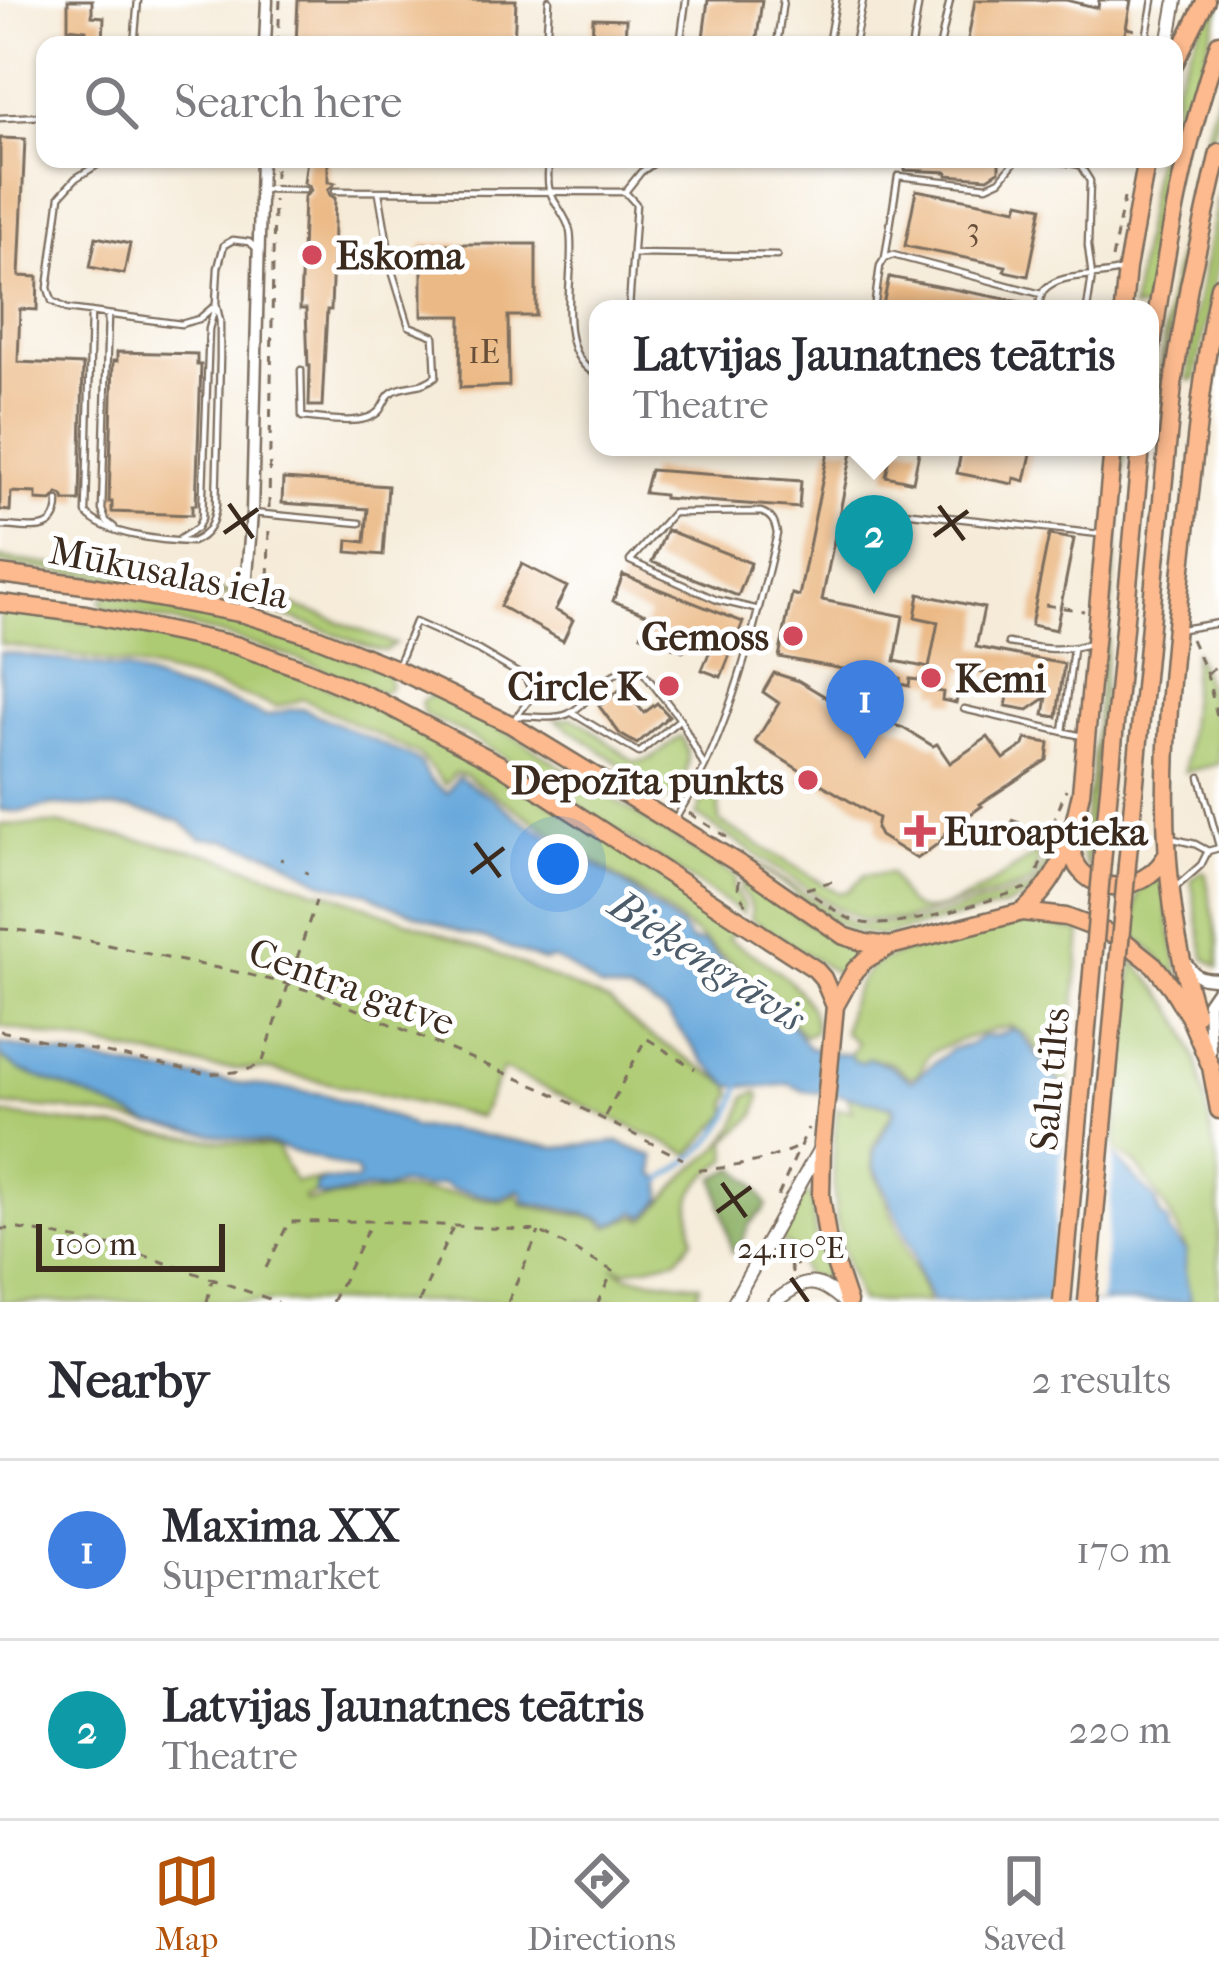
<!DOCTYPE html>
<html lang="en">
<head>
<meta charset="utf-8">
<style>
	body { margin:0; font-family:"IM FELL French Canon",serif; background:#f7f7f7; color:#2b2b33 }
	.scale { position:absolute; left:36px; bottom:30px; width:189px; box-sizing:border-box; padding-left:12px; border:6px solid #3b2a1e; border-top:0; font-size:33px; line-height:42px; white-space:nowrap; color:#3b2a1e; -webkit-text-stroke:9px #fff; paint-order:stroke }
	.you { position:absolute; left:558px; top:864px; width:42px; height:42px; margin:-30px; border:9px solid #fff; border-radius:50%; background:#1a73e8; box-shadow:0 0 0 18px #1a73e833 }
	.badge { display:grid; place-items:center; width:78px; height:78px; border-radius:50%; background:#b45309; color:#fff; font-size:39px; font-weight:700 }
	.pin { position:absolute; translate:-50% -99px; filter:drop-shadow(0 3px 6px #0008) }
	.pin::after { content:''; position:absolute; top:63px; width:42px; height:36px; background:inherit; clip-path:polygon(0 0,100% 0,50% 100%) }
	.popup { position:absolute; left:589px; top:300px; width:570px; height:156px; box-sizing:border-box; display:grid; place-content:center; border-radius:24px; background:#fff; filter:drop-shadow(0 3px 9px #0005); font-size:39px; white-space:nowrap; color:#7c7c81 }
	.popup b { font-size:45px; color:#2b2b33 }
	.popup::after { content:''; position:absolute; left:50%; top:100%; margin-left:-24px; border:24px solid transparent; border-top-color:#fff }
	.list { margin:0; padding:0; list-style:none }
	h2 { display:flex; justify-content:space-between; align-items:center; height:156px; margin:0; padding:0 48px; font-size:51px }
	h2 small { font-size:39px; font-weight:400; color:#7c7c81 }
	.list li { display:grid; grid-template-columns:78px 1fr auto; gap:36px; align-items:center; box-sizing:border-box; height:180px; padding:0 48px; border-top:3px solid #e1e1e2 }
	.list b { display:block; font-size:45px; white-space:nowrap }
	.list p { margin:0; font-size:39px; white-space:nowrap; color:#7c7c81 }
	.list em { font-size:39px; font-style:normal; color:#7c7c81 }
	.icon { flex:none; width:66px; height:66px; fill:none; stroke:currentColor; stroke-width:2; stroke-linecap:round; stroke-linejoin:round }
	.map { position:relative; flex:none; width:1219px; height:1302px; overflow:hidden }
	.search { position:absolute; background:#fff; box-shadow:0 3px 9px #0004; left:36px; right:36px; top:36px; height:132px; display:flex; align-items:center; gap:30px; box-sizing:border-box; padding:0 42px; border-radius:24px; color:#7c7c81; font-size:45px }
	.sheet { height:516px; background:#fff }
	nav { display:flex; justify-content:space-around; align-items:center; box-sizing:border-box; height:168px; border-top:3px solid #e1e1e2; background:#fff; font-size:33px; color:#7c7c81 }
	nav a { display:grid; justify-items:center; gap:6px }
	nav .on { color:#b45309 }
	.map>svg:first-child { display:block }
	.green { fill:#adcb72; stroke:#747a48; stroke-width:3 }
	.forest { fill:#8aaf64; stroke:#626c41; stroke-width:3 }
	.water { fill:#68a8db; stroke:#52697c; stroke-width:3 }
	.pier { fill:#f5ebd8 }
	.lines { fill:none; stroke-linecap:round; stroke-linejoin:round }
	.stream { stroke:#68a8db; stroke-width:4.5 }
	.building { fill:#ebb985 }
	.service-casing { stroke:#7c6e5f; stroke-width:9 }
	.minor-casing { stroke:#7c6e5f; stroke-width:15 }
	.tertiary-casing { stroke:#7c6e5f; stroke-width:16 }
	.trunk-casing { stroke:#7c6e5f; stroke-width:21 }
	.path { stroke:#7c6e5f; stroke-width:3; stroke-dasharray:9 9; stroke-linecap:butt }
	.service { stroke:#fff; stroke-width:4.5 }
	.minor { stroke:#fff; stroke-width:10 }
	.tertiary { stroke:#fff; stroke-width:12 }
	.trunk { stroke:#fcba8e; stroke-width:16 }
	.trunk-bridge-casing { stroke:#7c6e5f; stroke-width:21; stroke-linecap:butt }
	.trunk-bridge { stroke:#fcba8e; stroke-width:16 }
	.ticks { fill:none; stroke:#3b2a1e; stroke-width:4.5 }
	.poi-dot { fill:#d1495b; stroke:#fff; stroke-width:4.5 }
	.labels { text-anchor:middle; stroke-width:10; stroke-linejoin:round; paint-order:stroke }
	.number-label { font-size:33px; fill:#674e38 }
	.poi-label { font-size:39px; font-weight:bold; fill:#3b2a1e; stroke:#fff; text-anchor:start }
	.street-label { font-size:39px; fill:#3b2a1e; stroke:#fff }
	.water-label { font-size:42px; font-style:italic; fill:#4d5c6a; stroke:#fff }
	.ticks-label { font-size:30px; text-anchor:middle; fill:#3b2a1e; stroke:#fff; stroke-width:10; stroke-linejoin:round; paint-order:stroke }
</style>
</head>
<body>
<div class="map">
<svg width="1219" height="1302" viewBox="0 0 1219 1302">
	<rect width="100%" height="100%" fill="#fff"/>
	<filter id="ink" filterUnits="userSpaceOnUse"><feTurbulence type="fractalNoise" baseFrequency=".00833" numOctaves="2"/><feDisplacementMap in="SourceGraphic" scale="24" xChannelSelector="R" yChannelSelector="G"/><feConvolveMatrix kernelMatrix="1 2 1 2 8 2 1 2 1" color-interpolation-filters="sRGB"/></filter>
	<filter id="wash" filterUnits="userSpaceOnUse"><feTurbulence type="fractalNoise" baseFrequency=".004" numOctaves="4" result="noise"/><feDisplacementMap in="SourceGraphic" scale="48" xChannelSelector="R" yChannelSelector="G"/><feGaussianBlur stdDeviation="2.7" result="paint"/><feColorMatrix in="noise" values="0 0 0 0 0 0 0 0 0 0 0 0 0 0 0 0 0 1.4 0 .05"/><feComposite in="paint" operator="in"/></filter>
	<g filter="url(#wash)">
		<rect width="100%" height="100%" fill="#f5ebd8"/>
		<path class="green" d="M1213,0H1219V10C1187,109 1161,207 1145,309H1132L1155,159H1174V85Z
			M1219,87V110L1193,206L1157,403L1169,297L1193,182Z
			M1219,191V253L1195,380H1188L1195,315Z
			M1119,447H1125L1087,870L1080,848L1092,773Z
			M0,558L107,572L231,593L216,599L206,598L91,576L0,564Z
			M109,595L243,623L315,644L387,672L390,685L386,691L378,693C290,651 199,626 103,607L100,600Z
			M261,595L327,617L395,644L385,651L375,649L272,611Z
			M0,609C85,621 169,631 250,658C333,686 416,723 491,767C575,817 655,873 737,926L728,939C760,959 817,988 815,1032L804,1036L768,991L651,899L465,775L455,773L445,785L419,755L303,699L276,707L204,682L131,665L0,644Z
			M1194,650C1208,686 1219,725 1219,764L1185,772Z
			M433,694L515,737L736,877L733,888L744,906L743,914L507,759L466,734L424,715L421,702Z
			M572,718L582,722L633,761C653,765 665,745 681,736C694,759 687,779 672,800L555,719Z
			M711,783L719,789V821L839,893L848,891L865,875L890,873C897,882 900,897 910,905C937,927 1011,870 1036,854L1033,847L1043,843L1032,881L1021,887L906,919L862,920L831,904L696,815L704,797L709,800L712,794L707,790Z
			M57,824L208,854L316,890L330,893L489,951L609,1002L641,1030L730,1085L733,1094L729,1100L728,1114L690,1154L503,1069L480,1117L270,1070L214,1068L0,1026V825Z
			M1059,840L1061,842L1040,885L1029,896L1003,907L880,936L849,931L807,904L792,890L753,864L754,862L852,923L861,925L915,922L1028,890L1036,883L1051,842Z
			M1203,871L1206,875L1219,944V967L1205,958L1191,880Z
			M1161,873L1180,983L1156,954L1133,934L1139,888L1152,883Z
			M743,881L856,954L839,975L750,918C755,906 747,899 740,889Z
			M1036,921L1081,932L1067,1090L1027,1036L1011,1026C992,1030 943,1043 929,1055C923,1062 922,1076 911,1076C905,1076 901,1069 896,1066C888,1061 877,1059 868,1058L863,1063L854,1061L850,1055L857,1043L844,1032C848,1008 853,982 874,965C894,950 1007,924 1036,921Z
			M1133,960L1170,1003L1186,1030L1199,1069L1219,1173V1302H1191L1184,1272L1187,1251L1172,1218L1136,1163L1115,1150Z
			M0,1056L21,1071L76,1091L151,1124L64,1109L0,1105Z
			M758,1092L760,1096L755,1116L727,1140L728,1159C689,1188 687,1192 693,1239L677,1259L626,1271L613,1267L627,1276L700,1285L695,1302H0V1114L277,1148L295,1182L323,1180L317,1184L315,1194L304,1197L305,1201L399,1190L454,1194L503,1202L517,1194L522,1205L598,1219L607,1227L636,1216L645,1220C662,1205 674,1187 690,1171C695,1166 701,1163 706,1159C728,1141 740,1123 746,1096Z
			M847,1096L890,1106L893,1111L872,1148L873,1169L928,1302H860C831,1230 830,1185 837,1109L852,1111Z
			M805,1193L811,1196L815,1232L827,1279L805,1276L794,1249L778,1239Z"/>
		<path class="forest" d="M735,1168L752,1182L767,1205C762,1215 755,1216 750,1224C742,1237 748,1238 732,1252L715,1178Z"/>
		<path class="water" d="M0,652L126,669L175,688L226,700L266,716L292,709H304L413,758L421,764L430,780L447,793L458,777L494,799L521,820L623,883L682,928L691,941L704,943L723,961L753,983L767,1006L786,1018L809,1048L850,1055L854,1061L863,1063L868,1058L890,1066L912,1081L952,1049L969,1045L981,1037L999,1035L1012,1029L1019,1032L1114,1154L1156,1201L1160,1215L1168,1221L1169,1231L1186,1251L1185,1272L1191,1302H932L919,1275L913,1251L875,1167L874,1151L894,1112L893,1106L842,1095L804,1091L789,1084L766,1087L730,1085L704,1061L668,1015L646,1000L629,993L600,988L570,967L553,959L543,961L484,938L463,933L384,902L368,893L324,883L275,855L225,840L200,838L180,821L155,814L131,809L54,805L19,812L0,810Z
			M0,1044L156,1072L323,1094L402,1120L414,1128L445,1129L556,1148L618,1142L654,1157V1174L662,1180V1199L648,1215L643,1216L636,1212L611,1225L601,1218L569,1210L524,1202L522,1192L518,1190L501,1199L452,1189L442,1184L425,1188L400,1184L384,1190L366,1189L326,1197L315,1194L317,1184L323,1180L357,1181L359,1176L356,1171L270,1144L151,1124L76,1091L21,1071L0,1056Z"/>
		<path class="pier" d="M1068,1085L1115,1147L1101,1302H1048Z"/>
		<g class="lines">
			<path class="stream" d="M662,1180C698,1156 731,1130 740,1086"/>
		</g>
		<g id="blocks">
			<path class="building" d="M68,0H92V16L104,17L103,45H85L86,30L68,28Z
				M298,0H516L514,45H296Z
				M708,0H762L756,45H702Z
				M975,0H1066L1098,8L1099,0H1131L1123,45H967Z
				M593,18L626,19L625,45H592Z
				M0,138L25,139L19,276L38,277L37,310L20,309L18,362L83,365L80,501H65L63,496L58,494L51,501L36,500V493L11,492L10,511L0,510Z
				M307,159H328V182L335,183L328,190L330,195L335,198L331,310H327L322,406H309L310,366H308L306,309H300L304,197L311,191L309,186L304,183Z
				M905,159H999V171L988,178L947,175V172L905,170Z
				M916,190L1017,209L1019,202L1042,207L1028,276L1004,271L1006,266L905,246Z
				M96,237L130,244L124,274L90,267Z
				M422,244H536V316H508L509,386L460,388L461,316H422Z
				M889,277L1032,304L1031,309H882Z
				M117,352L197,354V365H201L196,505H192V515L112,512V502H109L113,361H117Z
				M829,447H853L822,600L903,616L895,661L929,668L938,622L915,617L919,594L984,608L976,647L1064,664L1057,717L1044,715L1047,697L1028,710L1006,706L1012,678L963,669L956,703L942,700L943,692L934,691L936,682L910,679L909,686L900,684V678L842,671L843,669L779,657L792,594L799,596Z
				M892,447H920L913,482L886,476Z
				M962,447L1032,449L1025,481L1014,478L1013,484L957,473Z
				M650,470L801,481L799,508L664,498V495L644,493Z
				M283,479L388,486L383,555L347,552L348,540L365,542L368,509L282,503Z
				M667,530L751,563L738,596L652,562Z
				M1049,535L1074,539L1056,630L1031,625Z
				M522,564L567,587L555,610L573,620L563,641L500,606Z
				M623,575L743,622L721,677L702,670L712,646L689,637L683,651L641,635L649,615L613,601Z
				M774,673L799,681L859,717L863,710L881,721L903,728L933,746L937,744L950,763L988,737L1004,759L1024,745L1026,739L1049,743L1047,760L980,804L982,806L947,831L939,843L917,859L880,836L876,828L878,818L816,781L811,788L799,780L804,773L755,742L779,703L763,692Z
				M623,687L644,713L657,703L669,716L637,744L620,734L599,706Z"/>
		</g>
	</g>
	<g filter="url(#ink)">
		<use href="#blocks" fill-opacity="0" stroke="#7c6e5f" stroke-width="3"/>
		<g class="lines">
			<defs>
				<path id="service" d="M134,45L138,0
					M546,45L549,0
					M680,45L686,0
					M777,45L783,0
					M828,45L836,0
					M854,45L863,0
					M912,45L919,0
					M940,45L950,0
					M1145,45L1153,0
					M0,118L45,116
					M107,159L76,178L60,196L48,288L52,301L67,309L181,324L199,319L212,308
					M548,159C549,168 547,179 549,188C552,203 567,215 570,231C577,271 550,353 598,375
					M1048,159L1080,165L1090,181L1088,246L1092,276L1087,309
					M261,189L304,190
					M335,191L625,192L636,204L629,309
					M625,192L641,172L660,159
					M633,254L777,256
					M885,258L898,176L987,186L1000,180L1017,159
					M874,309L880,266L885,258L893,255L1041,294
					M1038,309C1039,304 1041,294 1044,290C1061,271 1099,279 1122,270
					M91,312L86,513C103,535 164,541 192,542C209,535 213,524 216,506L220,358V321L216,303
					M108,315L102,510L106,521L114,527
					M301,370L302,417C323,418 365,428 380,410C387,400 386,393 399,389C414,384 423,387 436,376L434,336L409,326L393,274L379,193
					M867,508L1099,534
					M252,513L360,523
					M0,526C28,526 58,538 58,501
					M180,539L197,528L202,518L209,329L216,303L218,268L224,245L233,240L249,242L255,247
					M1182,629L1219,623
					M1008,643C1037,648 1062,653 1091,643
					M398,664L415,622L478,650L526,678L533,695L517,716
					M964,709L1082,736
					M572,713L639,753L680,719
					M513,721L517,716C533,716 554,720 568,714C596,701 604,660 644,673L680,719L703,764
					M1063,732L1073,649
					M1200,777L1219,846
					M676,818C687,799 699,780 708,760C740,688 759,610 777,534C775,522 772,516 761,512L673,513L630,561L717,600L759,610
					M1174,839L1195,844L1208,851L1219,848
					M1028,841L1059,832L1066,826
					M1176,887L1201,865L1208,851"/>
				<path id="minor" d="M265,45L267,0
					M244,614L252,513L261,159
					M1187,964C1196,978 1203,979 1219,979
					M1210,1052L1208,1003L1219,987"/>
				<path id="tertiary" d="M1168,45L1176,0
					M734,1302L819,1150
					M774,1302C804,1280 815,1275 844,1302"/>
				<path id="trunk" d="M1174,64L1206,0
					M1123,309L1127,268L1147,159
					M1150,360C1165,253 1184,145 1219,43
					M0,574L92,586L244,614L316,637L396,669L510,724L746,868L844,936L866,943L890,946
					M0,603L86,614L235,645L303,669L377,700L499,764L815,969L823,978L835,1006
					M1070,843C1073,853 1074,864 1081,871C1105,899 1150,885 1166,856
					M1102,863L1141,447
					M1127,865L1173,385L1189,286L1219,152
					M1022,912C1062,879 1070,842 1081,793L1113,447
					M1196,1014C1149,866 1167,710 1183,559C1193,468 1201,376 1219,286
					M848,1302L828,1243L821,1196L822,1144L835,1006L855,970L865,960L890,946L1022,912L1066,917L1119,937L1154,965L1172,988L1189,1016L1211,1067L1219,1110"/>
			</defs>
			<use href="#service" class="service-casing"/>
			<use href="#minor" class="minor-casing"/>
			<use href="#tertiary" class="tertiary-casing"/>
			<use href="#trunk" class="trunk-casing"/>
			<path class="path" d="M1126,28L1136,30
				M278,45L280,0
				M275,178V159
				M1112,259L1124,198
				M269,508L274,200
				M268,594L269,523
				M1045,605L1084,611
				M1191,639L1207,675L1219,724
				M1208,674L1219,663
				M689,813L731,840
				M1011,820L1035,828
				M1053,825L1066,789
				M281,861L282,858
				M1038,871L1046,846
				M306,874L307,871
				M739,880L738,891L748,908
				M806,889L833,881
				M814,896C827,904 841,916 855,921C891,934 989,901 1026,888
				M0,929C57,932 112,946 167,958C222,969 269,977 323,995L547,1091L683,1159
				M0,1031L208,1074C227,1072 249,1074 263,1061L316,901
				M605,1116L646,1038L695,1069
				M698,1170C734,1168 767,1161 800,1146
				M778,1196L808,1128
				M0,1229H19L120,1247L278,1302
				M781,1245L792,1255L799,1271
				M776,1253L790,1265L794,1278
				M266,1268L289,1222L372,1221L539,1231L613,1271L598,1302
				M207,1302L212,1279
				M332,1302L371,1223
				M419,1302L453,1227
				M508,1302L539,1232"/>
			<use href="#service" class="service"/>
			<use href="#minor" class="minor"/>
			<use href="#tertiary" class="tertiary"/>
			<use href="#trunk" class="trunk"/>
			<defs>
				<path id="trunk-bridge" d="M1062,1302L1102,863
					M1087,1302L1127,865"/>
			</defs>
			<use href="#trunk-bridge" class="trunk-bridge-casing"/>
			<use href="#trunk-bridge" class="trunk-bridge"/>
		</g>
	</g>
	<path class="ticks" d="M229,504L253,538M939,506L964,540M224,533L258,509M934,536L968,511M475,843L500,877M471,873L504,848M722,1183L746,1217M717,1212L751,1187M791,1278L808,1302"/>
	<g class="poi-dot">
		<circle cx="312" cy="255" r="12"/>
		<circle cx="793" cy="636" r="12"/>
		<circle cx="931" cy="678" r="12"/>
		<circle cx="669" cy="686" r="12"/>
		<circle cx="808" cy="780" r="12"/>
		<path d="M914 813h12v12h12v12h-12v12h-12v-12h-12v-12h12z"/>
	</g>
	<g class="labels">
		<g class="number-label">
			<text x="973" y="240">3</text>
			<text x="484" y="363">1E</text>
		</g>
		<g class="poi-label">
			<text x="336" y="269">Eskoma</text>
			<text x="769" y="650" text-anchor="end">Gemoss</text>
			<text x="955" y="692">Kemi</text>
			<text x="645" y="700" text-anchor="end">Circle K</text>
			<text x="784" y="794" text-anchor="end">Depozīta punkts</text>
			<text x="944" y="845">Euroaptieka</text>
		</g>
		<g class="street-label">
			<text transform="translate(169 572) rotate(11)" y="14">Mūkusalas iela</text>
			<text transform="translate(352 986) rotate(20)" y="14">Centra gatve</text>
			<text transform="translate(1049 1079) rotate(-85)" y="14">Salu tilts</text>
		</g>
		<g class="water-label">
			<text transform="translate(708 960) rotate(33)" y="15">Bieķengrāvis</text>
		</g>
	</g>
	<g class="ticks-label">
		<text x="791" y="1258">24.110°E</text>
	</g>
</svg>
<div class="scale">100 m</div>
<div class="you"></div>
<div class="pin badge" style="left:865px;top:759px;background:#3f7fe0">1</div>
<div class="pin badge" style="left:874px;top:594px;background:#0f9aa8">2</div>
<div class="popup"><b>Latvijas Jaunatnes teātris</b>Theatre</div>
<div class="search"><svg class="icon" aria-label="search" viewBox="0 0 24 24"><circle cx="10" cy="10" r="6"/><path d="M15 15l6 6"/></svg>Search here</div>
</div>
<section class="sheet">
<h2>Nearby<small>2 results</small></h2>
<ul class="list">
<li><span class="badge" style="background:#3f7fe0">1</span><div><b>Maxima XX</b><p>Supermarket</p></div><em>170 m</em></li>
<li><span class="badge" style="background:#0f9aa8">2</span><div><b>Latvijas Jaunatnes teātris</b><p>Theatre</p></div><em>220 m</em></li>
</ul>
</section>
<nav>
<a class="on"><svg class="icon" aria-label="map" viewBox="0 0 24 24"><path d="M3 6l6-2 6 2 6-2v14l-6 2-6-2-6 2zM9 4v14M15 6v14"/></svg>Map</a>
<a><svg class="icon" aria-label="directions" viewBox="0 0 24 24"><path d="M12 3l9 9-9 9-9-9zM9 14v-3h6M13 9l2 2-2 2"/></svg>Directions</a>
<a><svg class="icon" aria-label="saved" viewBox="0 0 24 24"><path d="M7 4h10v16l-5-4-5 4z"/></svg>Saved</a>
</nav>
</body>
</html>
